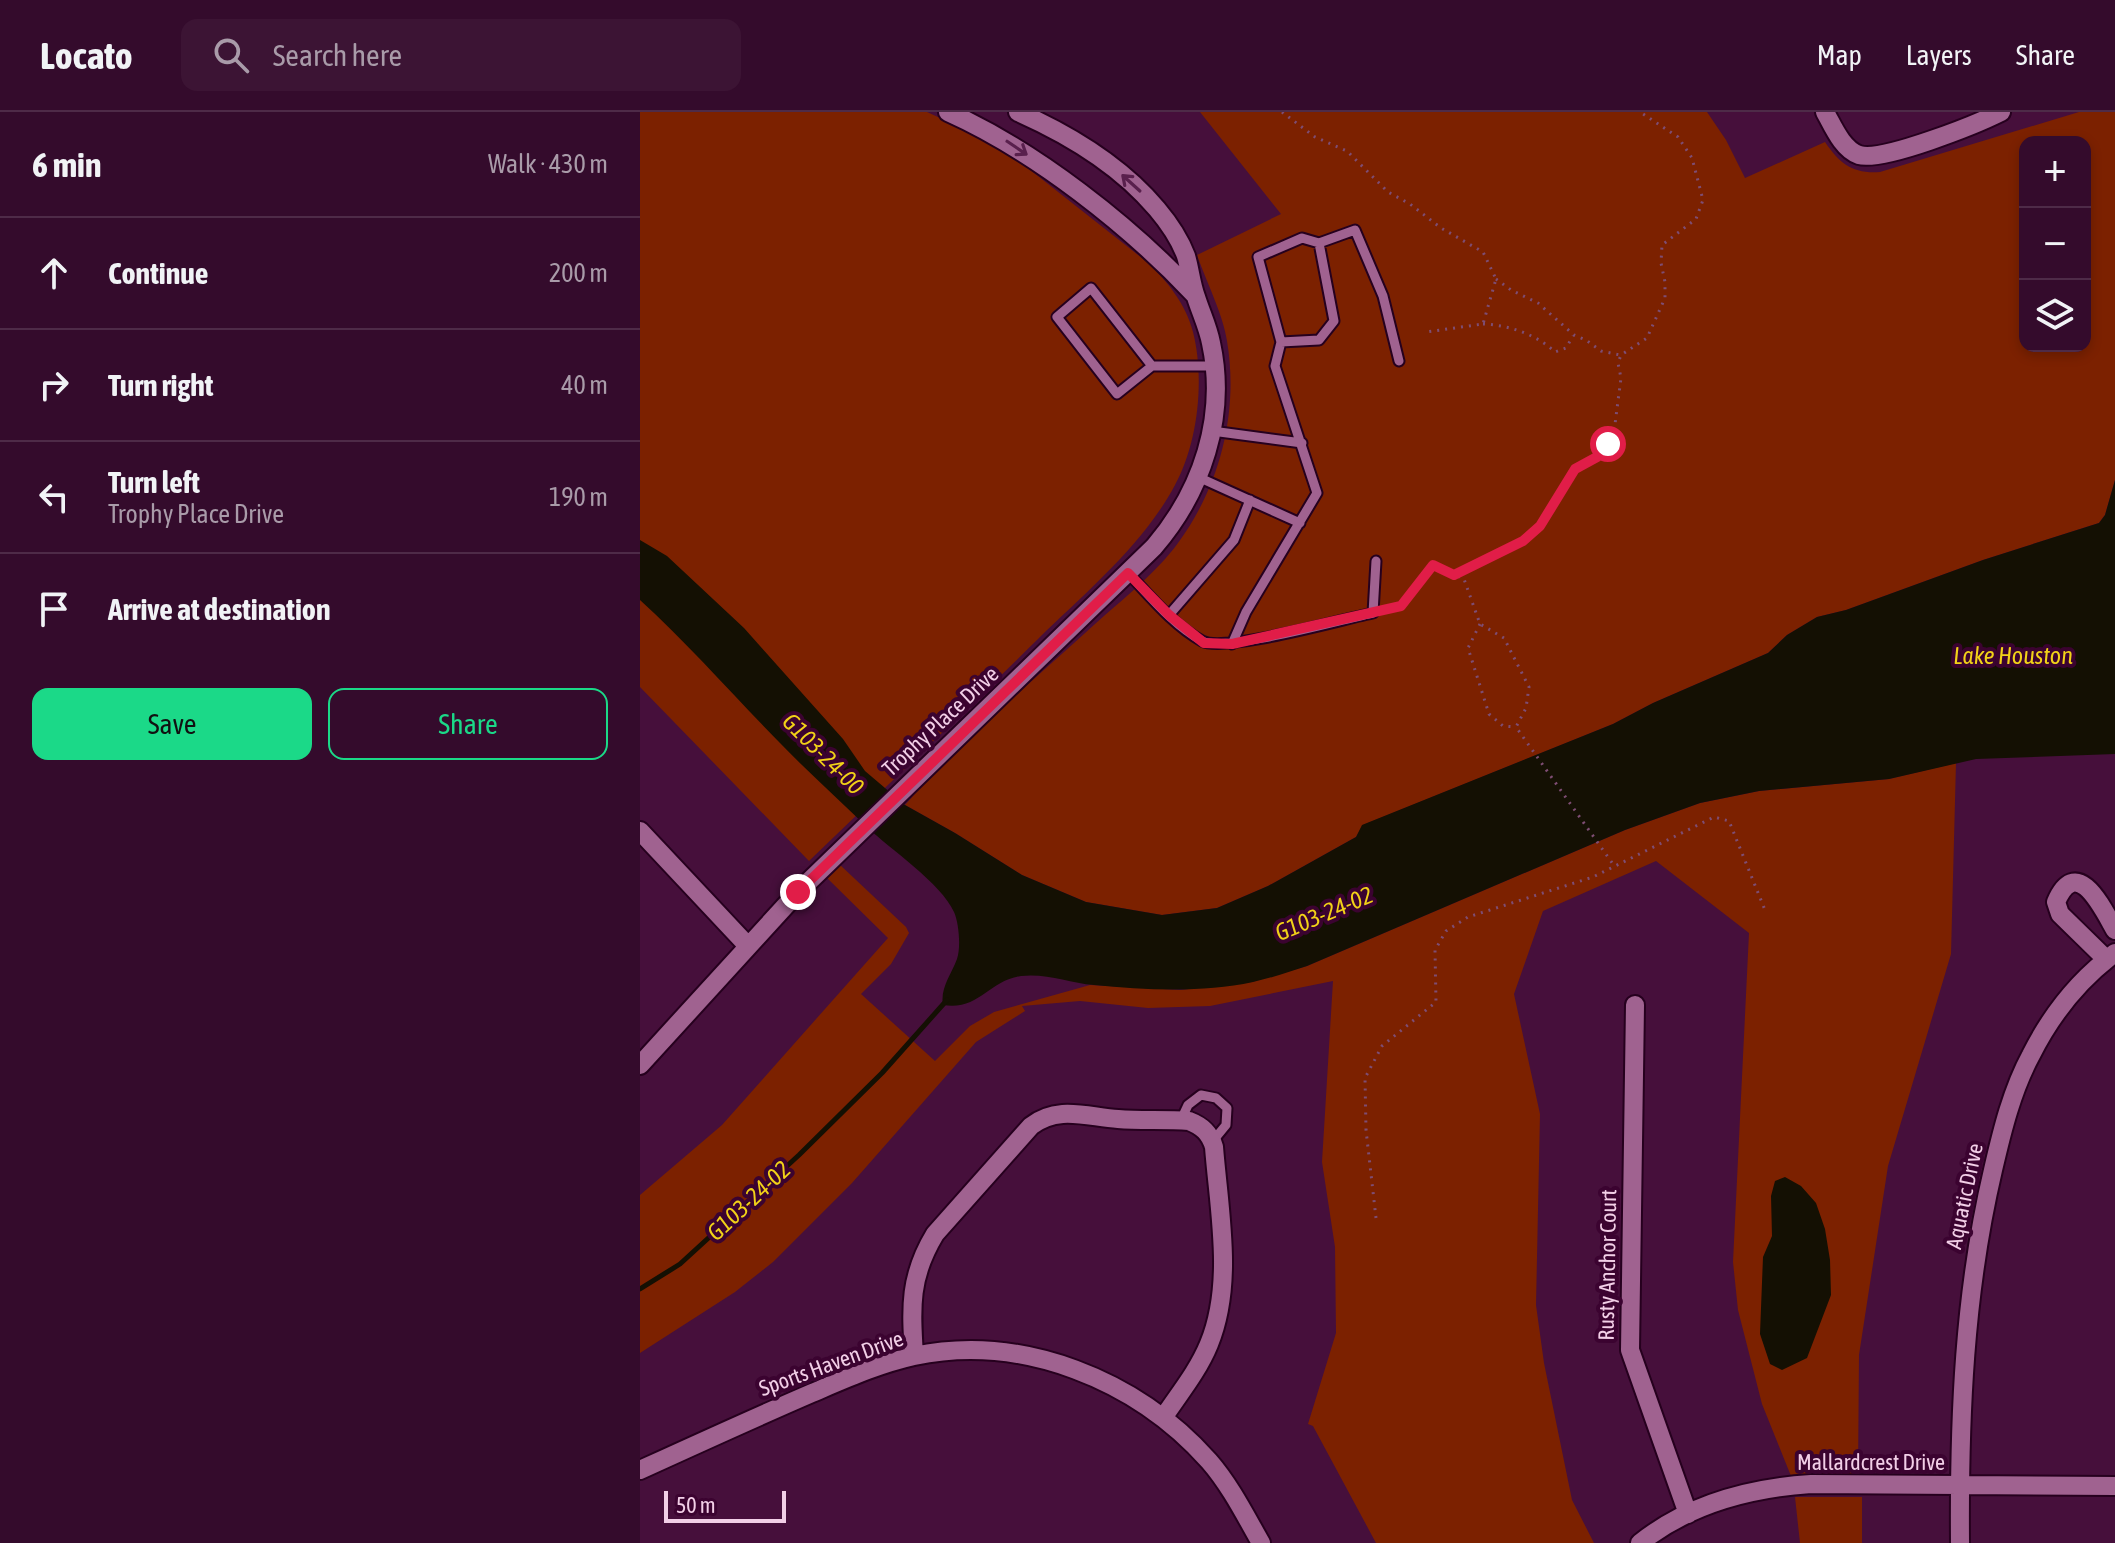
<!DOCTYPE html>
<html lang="en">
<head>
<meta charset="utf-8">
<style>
	body { margin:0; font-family:"Asap Condensed",sans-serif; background:#3c1434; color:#f1f3f6 }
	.controls { position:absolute; right:24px; top:24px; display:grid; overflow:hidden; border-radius:16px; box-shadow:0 4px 12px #0003 }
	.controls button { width:72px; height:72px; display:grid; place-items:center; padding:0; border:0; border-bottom:2px solid #4e2b48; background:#340b2c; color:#f1f3f6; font:40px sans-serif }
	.scale { position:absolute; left:24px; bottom:20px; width:122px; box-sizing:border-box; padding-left:8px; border:4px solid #f2cfe7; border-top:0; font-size:22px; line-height:28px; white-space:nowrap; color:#f2cfe7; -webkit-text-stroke:6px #3b0330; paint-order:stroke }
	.stop { position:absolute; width:24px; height:24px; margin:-18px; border:6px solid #e11d48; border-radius:50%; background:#fff }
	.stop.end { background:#e11d48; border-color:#fff; box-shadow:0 2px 8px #0008 }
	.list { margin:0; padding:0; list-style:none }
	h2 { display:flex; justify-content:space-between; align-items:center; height:104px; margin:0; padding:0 32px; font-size:34px }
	h2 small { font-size:26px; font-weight:400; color:#a99ba9 }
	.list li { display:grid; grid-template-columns:52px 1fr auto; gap:24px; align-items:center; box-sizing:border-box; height:112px; padding:0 32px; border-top:2px solid #4e2b48 }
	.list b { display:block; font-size:30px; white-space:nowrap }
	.list p { margin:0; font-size:26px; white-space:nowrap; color:#a99ba9 }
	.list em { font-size:26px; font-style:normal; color:#a99ba9 }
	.actions { display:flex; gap:16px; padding:24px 32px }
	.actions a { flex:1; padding:18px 0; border:2px solid #1bd988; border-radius:16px; text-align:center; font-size:28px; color:#1bd988 }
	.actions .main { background:#1bd988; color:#111 }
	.icon { flex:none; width:44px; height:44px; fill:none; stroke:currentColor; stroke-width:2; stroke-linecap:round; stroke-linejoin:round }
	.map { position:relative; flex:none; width:1475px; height:1431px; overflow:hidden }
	header { display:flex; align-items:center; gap:48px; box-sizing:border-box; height:112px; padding:0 40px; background:#340b2c; border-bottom:2px solid #4e2b48 }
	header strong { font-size:38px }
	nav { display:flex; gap:44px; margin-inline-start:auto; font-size:28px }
	.search { width:560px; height:72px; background:#3c1434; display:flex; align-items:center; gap:20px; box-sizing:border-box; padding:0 28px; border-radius:16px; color:#a99ba9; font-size:30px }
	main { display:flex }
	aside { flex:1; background:#340b2c }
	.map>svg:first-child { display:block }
	.green { fill:#7c2100; fill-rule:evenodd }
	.water { fill:#141003 }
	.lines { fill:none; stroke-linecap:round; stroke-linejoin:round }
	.stream { stroke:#141003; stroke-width:5 }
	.lane-casing { stroke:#26001e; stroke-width:13 }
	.street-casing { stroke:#26001e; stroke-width:22 }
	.path { stroke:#7e4d73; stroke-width:3; stroke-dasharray:2 6; stroke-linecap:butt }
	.lane { stroke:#a06290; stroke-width:9 }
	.street { stroke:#a06290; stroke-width:18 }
	.oneway { stroke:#59204d }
	.route { stroke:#e11d48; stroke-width:10 }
	.labels { text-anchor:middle; stroke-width:8; stroke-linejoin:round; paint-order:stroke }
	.street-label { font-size:22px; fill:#f2cfe7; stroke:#3b0330 }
	.water-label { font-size:24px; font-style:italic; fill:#f2d218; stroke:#3b0330 }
</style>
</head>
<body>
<header>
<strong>Locato</strong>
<div class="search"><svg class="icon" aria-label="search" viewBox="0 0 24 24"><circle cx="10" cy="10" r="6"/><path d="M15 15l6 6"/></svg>Search here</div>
<nav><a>Map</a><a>Layers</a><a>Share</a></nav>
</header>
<main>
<aside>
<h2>6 min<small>Walk · 430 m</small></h2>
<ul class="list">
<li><svg class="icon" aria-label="ahead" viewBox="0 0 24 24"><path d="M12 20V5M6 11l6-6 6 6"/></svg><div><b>Continue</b></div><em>200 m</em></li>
<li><svg class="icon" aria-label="right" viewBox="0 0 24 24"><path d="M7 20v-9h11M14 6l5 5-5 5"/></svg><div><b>Turn right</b></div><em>40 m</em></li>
<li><svg class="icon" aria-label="left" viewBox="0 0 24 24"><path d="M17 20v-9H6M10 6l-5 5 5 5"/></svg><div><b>Turn left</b><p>Trophy Place Drive</p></div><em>190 m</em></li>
<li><svg class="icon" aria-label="arrive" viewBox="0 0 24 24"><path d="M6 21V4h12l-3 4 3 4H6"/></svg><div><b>Arrive at destination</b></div></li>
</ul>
<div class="actions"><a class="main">Save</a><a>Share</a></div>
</aside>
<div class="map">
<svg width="1475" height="1431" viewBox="0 0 1475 1431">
	<rect width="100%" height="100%" fill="#460f3b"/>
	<path class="green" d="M0,0H287L335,22L375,46L507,150C527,169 546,192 553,220C565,267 558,331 535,373C503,433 447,479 399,526C323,601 246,675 169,749L0,575Z
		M560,0H1067L1086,28L1105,66L1185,30C1200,52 1213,62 1240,60L1439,0H1475V368L1465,403L1459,411L1343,448L1206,498L1177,505L1147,523L1128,541L1013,591L973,612L723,713L716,725L628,774L577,796L522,803L446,790L382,763L315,721L265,693C322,627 391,571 455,512C482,488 517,460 538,431C580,374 599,300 587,229C583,202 566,169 557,143L641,102ZM1385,30H1445V234H1385Z
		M1316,651L1311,842L1248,1054L1219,1243L1218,1364H1151L1122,1292L1098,1198L1093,1150L1109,821L1016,749L903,799L874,882L900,1002L896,1193L904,1251L932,1388L954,1431H736L673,1314L668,1312L696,1221L695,1135L682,1050L693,869L570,894L508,896L440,889L382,894L385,899L336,930L212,1071L133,1150L95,1180L0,1241V1083L82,1013L248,826L185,764L198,751L266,815L269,821L251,852L221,882L295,949L330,914L354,900L450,873L540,878L612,870L667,854L985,718L1060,691L1119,679L1249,667Z
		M1155,1385H1222V1431H1160Z"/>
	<path class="water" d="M1475,368V642L1336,647L1249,667L1119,679L1060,691L985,718L667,854C649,860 631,866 613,870C562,881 506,878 454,873C429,871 407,861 381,864C349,868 339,899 303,893C300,876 311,863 317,847C321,836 319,811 314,800C301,771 251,738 227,715C198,687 168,660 140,631C93,583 49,533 0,488V428L27,444L104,516L203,627L225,659L265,693L315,721L382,763L446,790L522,803L577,796L628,774L716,725L722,713L973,612L1013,591L1128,541L1147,523L1177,505L1206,498L1343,448L1459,411L1465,403Z
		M1145,1065L1161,1074L1176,1091L1185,1117L1190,1148L1191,1183L1167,1246L1142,1258L1130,1252L1120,1222L1123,1145L1132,1124L1131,1084L1135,1069Z"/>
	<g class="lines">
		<path class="stream" d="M0,1177L40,1152L159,1043L242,961L307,888"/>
		<defs>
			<path id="lane" d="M641,230L679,228L694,209L679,131
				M512,254L477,282L417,205L451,176L512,254H574
				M572,319L662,331
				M558,365L660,411
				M488,461C510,484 533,513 562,529C584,541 703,507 733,501L736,449
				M529,503L594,428L610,388
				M592,532L606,500L677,381L635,254L641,230L618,145L662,126L679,131L715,118L743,184L759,249
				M541,1008L548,993L561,983L576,986L587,996L586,1013L572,1030"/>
			<path id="street" d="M308,0C395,39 489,113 554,182
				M1185,0C1193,14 1202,37 1219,43C1243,50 1337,12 1361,0
				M0,719L107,833
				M1466,847L1420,802L1416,790C1437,741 1463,797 1475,818
				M995,893L990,1238L1048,1402
				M0,953L158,780L514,435C562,379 587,305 571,231C568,215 561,201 556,185C551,172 550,157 546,144C540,128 528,110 517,97C480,53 430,23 378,0
				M274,1244C271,1195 269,1165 295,1122L391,1014C418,993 447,1005 478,1007C501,1009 525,1007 549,1009C562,1014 570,1021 574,1035C579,1099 594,1171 569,1232C558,1259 539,1282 523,1306
				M0,1358C57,1332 114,1306 172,1281C205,1267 238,1252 274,1244C382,1221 497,1268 569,1349C590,1373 605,1403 621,1431
				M1000,1431C1049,1392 1110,1376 1171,1372L1475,1374
				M1320,1431C1319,1305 1324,1181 1353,1058C1362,1019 1372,978 1391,943C1411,903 1440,867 1475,841"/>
		</defs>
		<use href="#lane" class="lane-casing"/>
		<use href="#street" class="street-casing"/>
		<path class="path" d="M642,0L675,25L707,39L748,80L770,92L801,116L843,140L856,167L843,212L786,220
			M856,167L871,178L898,191L934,223L946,228L961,239L980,243
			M843,212C868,213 896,222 915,240L926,236L933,224
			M814,463L883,429L900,414L935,357L957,345L968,332L974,320L981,266L978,251L981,243L1007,226L1025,186V170L1021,151L1022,133L1056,107L1063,88L1052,46L1038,25L1000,0
			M745,498L761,494L793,453L824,467L840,512L864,526L889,575L886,596L876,615L975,755
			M840,512L828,536L849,602L863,614L876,615
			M736,1106L726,1018L725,966L742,934L796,890L795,838L806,819L828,805L953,765L1074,705L1089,709L1125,798"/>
		<use href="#lane" class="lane"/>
		<use href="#street" class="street"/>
	</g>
	<defs><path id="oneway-shaft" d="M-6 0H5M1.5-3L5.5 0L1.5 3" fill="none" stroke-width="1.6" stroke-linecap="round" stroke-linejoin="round" transform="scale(2)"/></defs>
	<g class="oneway">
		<use href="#oneway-shaft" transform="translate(377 36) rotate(34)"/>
		<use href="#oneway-shaft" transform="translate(491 71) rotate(-138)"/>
	</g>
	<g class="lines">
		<path class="route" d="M158,780L488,461L529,503L564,531L592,532L761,494L793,453L814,463L883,429L900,414L935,357L957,345L968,332"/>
	</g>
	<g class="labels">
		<g class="street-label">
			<text transform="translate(300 609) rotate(-43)" y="8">Trophy Place Drive</text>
			<text transform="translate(1324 1084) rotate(-78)" y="8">Aquatic Drive</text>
			<text transform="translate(967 1153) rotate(-89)" y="8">Rusty Anchor Court</text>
			<text transform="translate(191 1251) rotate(-20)" y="8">Sports Haven Drive</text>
			<text x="1231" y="1358">Mallardcrest Drive</text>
		</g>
		<g class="water-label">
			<text x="1373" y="552">Lake Houston</text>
			<text transform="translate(183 642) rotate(45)" y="8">G103-24-00</text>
			<text transform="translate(684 802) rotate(-23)" y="8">G103-24-02</text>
			<text transform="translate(109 1089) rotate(-43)" y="8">G103-24-02</text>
		</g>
	</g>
</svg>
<div class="controls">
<button>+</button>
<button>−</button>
<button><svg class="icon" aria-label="layers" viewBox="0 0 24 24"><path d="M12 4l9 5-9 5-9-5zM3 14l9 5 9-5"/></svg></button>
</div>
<div class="scale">50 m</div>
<div class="stop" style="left:968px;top:332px"></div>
<div class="stop end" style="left:158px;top:780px"></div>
</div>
</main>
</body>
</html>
